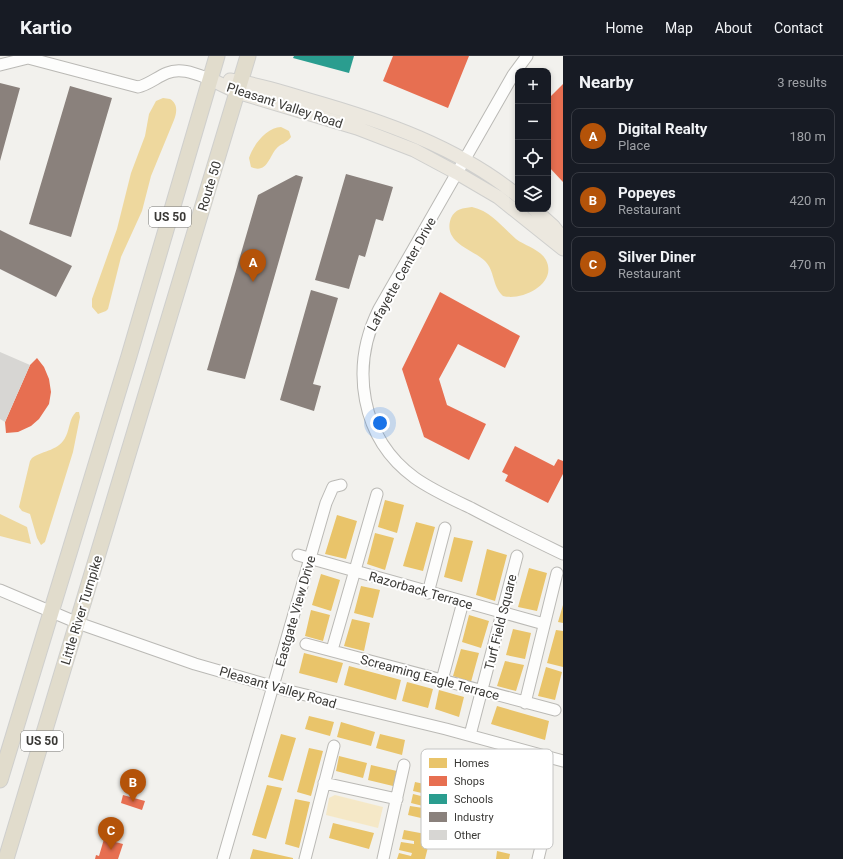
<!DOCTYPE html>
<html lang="en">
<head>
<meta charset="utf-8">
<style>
	body { margin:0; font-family:Roboto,sans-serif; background:#242831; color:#f1f3f6 }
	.controls { position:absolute; right:12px; top:12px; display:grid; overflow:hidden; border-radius:8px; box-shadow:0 2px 6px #0003 }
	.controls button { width:36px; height:36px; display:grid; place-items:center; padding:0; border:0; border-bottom:1px solid #363941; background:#171b24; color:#f1f3f6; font:20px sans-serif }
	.you { position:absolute; left:380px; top:367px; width:14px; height:14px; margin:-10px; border:3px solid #fff; border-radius:50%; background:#1a73e8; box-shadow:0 0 0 6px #1a73e833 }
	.badge { display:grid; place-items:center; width:26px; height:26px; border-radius:50%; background:#b45309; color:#fff; font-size:13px; font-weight:700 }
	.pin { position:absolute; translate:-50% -33px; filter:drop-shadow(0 1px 2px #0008) }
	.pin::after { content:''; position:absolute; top:21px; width:14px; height:12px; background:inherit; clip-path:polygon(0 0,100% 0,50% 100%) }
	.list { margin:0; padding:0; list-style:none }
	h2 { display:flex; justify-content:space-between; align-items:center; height:52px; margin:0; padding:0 16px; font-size:17px }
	h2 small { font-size:13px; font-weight:400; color:#9ea1a6 }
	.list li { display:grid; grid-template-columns:26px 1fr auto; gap:12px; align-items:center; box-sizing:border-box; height:56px; margin:0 8px 8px; padding:0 8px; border:1px solid #363941; border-radius:8px }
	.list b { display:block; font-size:15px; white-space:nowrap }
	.list p { margin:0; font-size:13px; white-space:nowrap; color:#9ea1a6 }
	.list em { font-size:13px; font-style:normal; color:#9ea1a6 }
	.icon { flex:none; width:22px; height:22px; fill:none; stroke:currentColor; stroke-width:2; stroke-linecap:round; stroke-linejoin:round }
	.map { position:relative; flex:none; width:563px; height:803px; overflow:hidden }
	header { display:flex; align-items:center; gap:24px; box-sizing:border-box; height:56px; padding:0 20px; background:#171b24; border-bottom:1px solid #363941 }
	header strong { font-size:19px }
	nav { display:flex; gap:22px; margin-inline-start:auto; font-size:14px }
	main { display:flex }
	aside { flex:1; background:#171b24 }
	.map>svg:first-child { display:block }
	.green { fill:#f5e8c7 }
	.water { fill:#eed89e }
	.homes { fill:#e9c46a }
	.shops { fill:#e76f51 }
	.schools { fill:#2a9d8f }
	.industry { fill:#8a817c }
	.building { fill:#d7d6d3 }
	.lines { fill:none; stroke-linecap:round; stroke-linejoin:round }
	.minor-casing { stroke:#bab9b5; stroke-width:13 }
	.major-casing { stroke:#cfcfcd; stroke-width:15 }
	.highway-casing { stroke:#cfcfcd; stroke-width:17 }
	.minor { stroke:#fdfdfc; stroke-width:11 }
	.major { stroke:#ece8df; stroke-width:13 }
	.highway { stroke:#e1dccc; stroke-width:15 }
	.labels { text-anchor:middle; stroke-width:4; stroke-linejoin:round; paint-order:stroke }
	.shield { fill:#fff; stroke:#757472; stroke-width:1 }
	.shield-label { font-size:12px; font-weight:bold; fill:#3a3936 }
	.street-label { font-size:13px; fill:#3a3936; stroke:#fff }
	.key { fill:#fff; stroke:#c4c4c3; stroke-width:1 }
	.key-label { font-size:11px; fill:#3a3936 }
</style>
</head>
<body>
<header>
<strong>Kartio</strong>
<nav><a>Home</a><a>Map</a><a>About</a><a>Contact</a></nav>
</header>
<main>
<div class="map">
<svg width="563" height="803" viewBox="0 0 563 803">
	<rect width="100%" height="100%" fill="#f2f1ed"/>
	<path class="green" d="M335,739L383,751L378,772L326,759L329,742Z"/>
	<path class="water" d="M163,42L170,43C178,48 177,56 174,64L151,120L142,155L121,201L108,253L106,255L98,258L92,251V243L117,173L131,117L145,80L149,58L156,45Z
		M281,71L289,75L291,81C287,87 280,88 276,93C269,101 267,118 251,111L249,102C253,89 267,71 281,71Z
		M472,151C491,155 502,171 516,183C525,190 540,193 546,204C558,228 522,245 503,240C492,230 495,215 485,205C473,193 442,187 451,162C455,153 463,152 472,151Z
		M76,356H79L80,361L73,396L45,486L41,489L37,482L30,458L22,455L19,451L30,405L32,402C44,394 59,395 66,380C70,372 69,363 76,356Z
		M0,458L27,471L31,488L0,480Z"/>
	<path class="homes" d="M385,444L404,449L397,477L378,471Z
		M337,459L357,465L346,503L325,498Z
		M416,466L435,471L423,515L403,510Z
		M375,477L394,482L385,514L367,508Z
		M454,481L473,485L462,526L444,521Z
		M487,493L507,499L495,545L476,539Z
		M529,512L547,517L537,555L518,551Z
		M321,518L340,524L331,555L312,549Z
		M361,530L380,534L373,562L354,557Z
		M563,549V567L558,566Z
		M311,554L330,559L323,585L305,580Z
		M469,559L489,565L481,592L462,586Z
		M352,563L370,567L364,595L344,590Z
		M513,573L531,577L525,603L506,599Z
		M556,574L563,575V611L547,607Z
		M461,593L479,597L471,626L453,620Z
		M304,597L343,607L337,627L299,617Z
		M505,605L524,609L516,635L497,630Z
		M349,610L401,624L396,644L344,629Z
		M546,611L562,616L555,644L538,640Z
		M407,626L433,633L428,652L402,645Z
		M439,634L464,641L459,661L435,653Z
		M497,650L549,665L545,684L491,668Z
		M309,660L334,666L330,680L305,673Z
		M341,666L375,676L371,690L337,681Z
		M281,678L296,682L283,725L268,721Z
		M380,678L405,684L402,699L376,692Z
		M309,692L323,695L311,740L297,736Z
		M339,700L367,707L363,722L336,715Z
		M371,709L397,715L393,730L368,724Z
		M415,726L443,732L434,765L408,759L410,750L423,752V750L411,747L413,738L425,741L426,738L413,735Z
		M267,729L282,732L266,783L252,779Z
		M295,743L310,746L299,792L285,788Z
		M333,767L374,777L369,793L329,782Z
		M404,774L431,779L425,803H397L399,797L411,800L412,797L399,794L401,786L414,788V785L402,783Z
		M253,793L293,802V803H250Z
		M497,795L510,798L509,803H496Z"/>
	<path class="shops" d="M393,0H469L448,52L383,25Z
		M563,28V126L548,110L549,42Z
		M440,236L520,280L505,312L458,288L439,323L447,349L486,368L469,404L424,381L402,313Z
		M37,302L44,311L49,323L51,336L49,348L39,363L31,370L18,376L6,377L5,366L30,309Z
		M515,390L554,410L558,403L563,405V418L548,447L505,425L508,419L502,416Z
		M123,739L145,745L142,754L121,747Z
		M104,783L123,788L118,803H95L96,799L99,800Z"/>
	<path class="schools" d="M294,0H354L349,17L293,2Z"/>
	<path class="industry" d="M0,27L20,32L0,105Z
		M70,30L112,42L71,181L29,168Z
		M346,118L393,131L383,165L376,163L365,201L359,199L349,233L315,224Z
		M296,119L303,121L245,323L207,314L258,139Z
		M0,174L72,210L56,241L0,213Z
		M311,234L338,242L313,328L321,330L314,355L280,344Z"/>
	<path class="building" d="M0,296L30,309L5,366L0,363Z"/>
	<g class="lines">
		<defs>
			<path id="minor" d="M527,0L513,19L379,253C350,311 360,382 415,422C432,434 452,443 471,452C501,468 532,483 563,498
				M0,9L28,2L138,31C148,29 157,21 167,17C181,11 196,18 210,23
				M298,499L544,568
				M0,534L78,567L195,608L289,635L446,673L563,705
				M428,537L445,472
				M306,588L555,654
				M332,594L377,438
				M442,624L463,546
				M525,647L557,517
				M470,679L517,500
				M324,727L397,743
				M223,803L326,447L333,431L341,429
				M305,803L334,690
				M383,803L404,709
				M538,803L546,770"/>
			<path id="major" d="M210,23L237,36L357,72L414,94L457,117L498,141L563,193
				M230,24C257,28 283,36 309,44C383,65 458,91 518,140
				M534,153L553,170L563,183"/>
			<path id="highway" d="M0,724L129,300L217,0
				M6,803L248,0"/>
		</defs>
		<use href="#minor" class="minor-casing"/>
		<use href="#major" class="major-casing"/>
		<use href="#highway" class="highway-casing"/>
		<use href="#minor" class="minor"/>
		<use href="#major" class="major"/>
		<use href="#highway" class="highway"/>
	</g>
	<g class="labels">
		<g class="shield">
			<rect x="149" y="151" width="42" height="20" rx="3"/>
			<rect x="21" y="675" width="42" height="20" rx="3"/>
		</g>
		<g class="shield-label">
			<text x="170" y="165">US 50</text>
			<text x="42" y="689">US 50</text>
		</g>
		<g class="street-label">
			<text transform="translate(285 49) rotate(18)" y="5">Pleasant Valley Road</text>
			<text transform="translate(209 130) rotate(-73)" y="5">Route 50</text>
			<text transform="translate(401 218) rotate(-61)" y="5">Lafayette Center Drive</text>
			<text transform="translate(421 534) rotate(16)" y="5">Razorback Terrace</text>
			<text transform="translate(81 554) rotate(-73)" y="5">Little River Turnpike</text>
			<text transform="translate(295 555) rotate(-74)" y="5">Eastgate View Drive</text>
			<text transform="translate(500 566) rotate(-76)" y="5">Turf Field Square</text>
			<text transform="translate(430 621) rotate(15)" y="5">Screaming Eagle Terrace</text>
			<text transform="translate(278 631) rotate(16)" y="5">Pleasant Valley Road</text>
		</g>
	</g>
	<rect x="421" y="693" width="132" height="100" rx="6" class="key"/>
	<rect x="429" y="702" width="18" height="10" fill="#e9c46a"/>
	<rect x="429" y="720" width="18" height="10" fill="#e76f51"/>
	<rect x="429" y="738" width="18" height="10" fill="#2a9d8f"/>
	<rect x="429" y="756" width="18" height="10" fill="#8a817c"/>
	<rect x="429" y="774" width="18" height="10" fill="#d7d6d3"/>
	<g class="key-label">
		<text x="454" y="711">Homes</text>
		<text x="454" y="729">Shops</text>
		<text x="454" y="747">Schools</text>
		<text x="454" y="765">Industry</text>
		<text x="454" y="783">Other</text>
	</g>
</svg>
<div class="controls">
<button>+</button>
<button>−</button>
<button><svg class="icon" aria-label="locate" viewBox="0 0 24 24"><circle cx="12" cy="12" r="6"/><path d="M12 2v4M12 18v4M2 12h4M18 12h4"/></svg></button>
<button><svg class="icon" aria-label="layers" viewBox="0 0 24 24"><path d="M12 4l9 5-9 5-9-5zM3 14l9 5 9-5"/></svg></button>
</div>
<div class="you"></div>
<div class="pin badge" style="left:253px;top:226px">A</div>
<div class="pin badge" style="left:133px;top:746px">B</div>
<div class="pin badge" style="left:111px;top:794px">C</div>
</div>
<aside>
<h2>Nearby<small>3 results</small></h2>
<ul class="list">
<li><span class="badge">A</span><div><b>Digital Realty</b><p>Place</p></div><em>180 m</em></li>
<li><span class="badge">B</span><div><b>Popeyes</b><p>Restaurant</p></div><em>420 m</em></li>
<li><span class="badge">C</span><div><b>Silver Diner</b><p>Restaurant</p></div><em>470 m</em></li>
</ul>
</aside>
</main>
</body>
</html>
